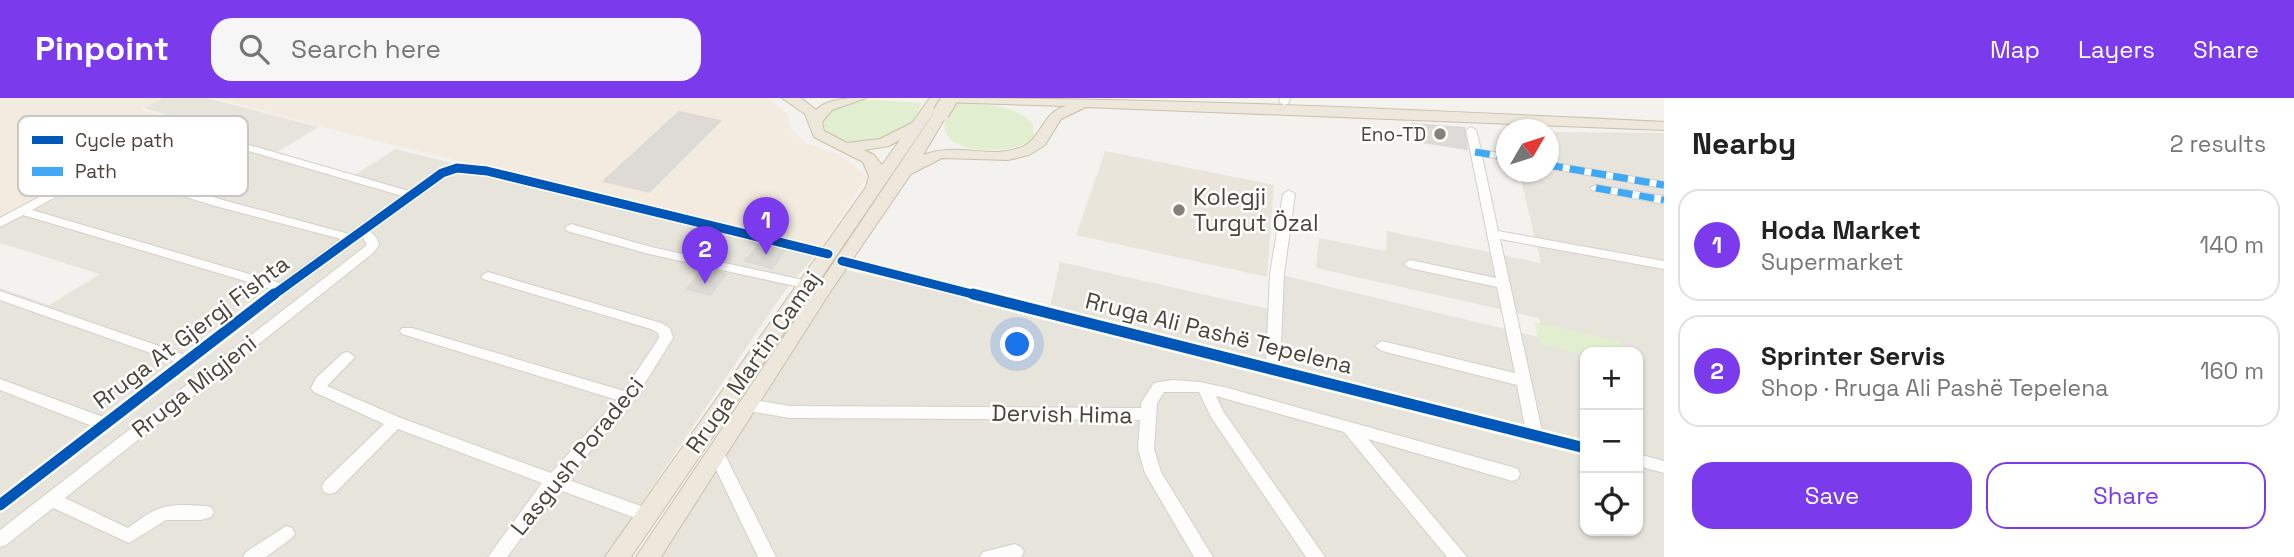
<!DOCTYPE html>
<html lang="en">
<head>
<meta charset="utf-8">
<style>
	body { margin:0; font-family:"Space Grotesk",sans-serif; background:#f6f6f6; color:#222 }
	.controls { position:absolute; right:21px; bottom:21px; display:grid; overflow:hidden; border-radius:14px; box-shadow:0 2px 5px #0004 }
	.controls button { width:63px; height:63px; display:grid; place-items:center; padding:0; border:0; border-bottom:2px solid #e0e0e0; background:#fff; color:#222; font:35px sans-serif }
	.compass { position:absolute; left:1496px; top:21px; width:63px; height:63px; border-radius:50%; background:#fff; box-shadow:0 2px 5px #0004; rotate:51deg }
	.you { position:absolute; left:1018px; top:247px; width:24px; height:24px; margin:-18px; border:5px solid #fff; border-radius:50%; background:#1a73e8; box-shadow:0 0 0 10px #1a73e833 }
	.badge { display:grid; place-items:center; width:46px; height:46px; border-radius:50%; background:#7c3aed; color:#fff; font-size:23px; font-weight:700 }
	.pin { position:absolute; translate:-50% -58px; filter:drop-shadow(0 2px 4px #0008) }
	.pin::after { content:''; position:absolute; top:37px; width:24px; height:21px; background:inherit; clip-path:polygon(0 0,100% 0,50% 100%) }
	.list { margin:0; padding:0; list-style:none }
	h2 { display:flex; justify-content:space-between; align-items:center; height:91px; margin:0; padding:0 28px; font-size:30px }
	h2 small { font-size:23px; font-weight:400; color:#767676 }
	.list li { display:grid; grid-template-columns:46px 1fr auto; gap:21px; align-items:center; box-sizing:border-box; height:112px; margin:0 14px 14px; padding:0 14px; border:2px solid #e0e0e0; border-radius:21px }
	.list b { display:block; font-size:26px; white-space:nowrap }
	.list p { margin:0; font-size:23px; white-space:nowrap; color:#767676 }
	.list em { font-size:23px; font-style:normal; color:#767676 }
	.actions { display:flex; gap:14px; padding:21px 28px }
	.actions a { flex:1; padding:16px 0; border:2px solid #7c3aed; border-radius:21px; text-align:center; font-size:24px; color:#7c3aed }
	.actions .main { background:#7c3aed; color:#fff }
	.icon { flex:none; width:38px; height:38px; fill:none; stroke:currentColor; stroke-width:2; stroke-linecap:round; stroke-linejoin:round }
	.map { position:relative; flex:none; width:1664px; height:459px; overflow:hidden }
	header { display:flex; align-items:center; gap:42px; box-sizing:border-box; height:98px; padding:0 35px; background:#7c3aed; color:#fff }
	header strong { font-size:33px }
	nav { display:flex; gap:38px; margin-inline-start:auto; font-size:24px }
	.search { width:490px; height:63px; background:#f6f6f6; display:flex; align-items:center; gap:18px; box-sizing:border-box; padding:0 24px; border-radius:21px; color:#767676; font-size:26px }
	main { display:flex }
	aside { flex:1; background:#fff }
	.map>svg:first-child { display:block }
	.residential { fill:#e7e4dc; fill-rule:evenodd }
	.commercial { fill:#f3ebdf }
	.education { fill:#eae5da }
	.green { fill:#e1eecf }
	.building { fill:#dedbd6; stroke:#dcd9d4; stroke-width:2 }
	.lines { fill:none; stroke-linecap:round; stroke-linejoin:round }
	.minor-casing { stroke:#d2d0cb; stroke-width:2 }
	.highway-casing { stroke:#ccbfa9; stroke-width:2 }
	.minor { fill:#fdfdfc; fill-rule:evenodd }
	.highway { fill:#ede8db; fill-rule:evenodd }
	.highway-bridge-casing { stroke:#ccbfa9; stroke-width:18; stroke-linecap:butt }
	.highway-bridge { stroke:#ede8db; stroke-width:16 }
	.quiet { stroke:#3fa9f5; stroke-width:7; stroke-dasharray:15 7; stroke-linecap:butt }
	.cycleway-far1-casing { stroke:#fff; stroke-width:12 }
	.cycleway-casing { stroke:#fff; stroke-width:16 }
	.cycleway-far1 { stroke:#0057b8; stroke-width:9 }
	.cycleway { stroke:#0057b8; stroke-width:11 }
	.poi-dot { fill:#868178; stroke:#fff; stroke-width:2.5 }
	.labels { text-anchor:middle; stroke-width:5; stroke-linejoin:round; paint-order:stroke }
	.far-poi-label { font-size:19px; fill:#4b4439; stroke:#fff; text-anchor:end }
	.poi-label { font-size:23px; fill:#4b4439; stroke:#fff; text-anchor:start }
	.street-label { font-size:23px; fill:#4b4439; stroke:#fff }
	.key { fill:#fff; stroke:#c9c7c4; stroke-width:2 }
	.key-label { font-size:19px; fill:#4b4439 }
</style>
</head>
<body>
<header>
<strong>Pinpoint</strong>
<div class="search"><svg class="icon" aria-label="search" viewBox="0 0 24 24"><circle cx="10" cy="10" r="6"/><path d="M15 15l6 6"/></svg>Search here</div>
<nav><a>Map</a><a>Layers</a><a>Share</a></nav>
</header>
<main>
<div class="map">
<svg width="1664" height="459" viewBox="0 0 1664 459">
	<rect width="100%" height="100%" fill="#f4f2ee"/>
	<path class="residential" d="M163,0H207L319,29L277,54L355,77L395,51L817,155L784,194L605,459H0V190L49,207L100,176L0,145V126L140,49L194,65L239,39L144,10Z
		M1549,34L1664,35V459H655L806,206L846,172L1048,218L1060,164L1269,211L1277,176L1543,240L1539,220L1316,170L1319,140L1386,153L1387,133L1541,165L1519,74H1548ZM1585,254H1638V433H1585Z"/>
	<path class="commercial" d="M0,0H161L141,11L183,24L0,122Z
		M215,0H768L788,17L791,31L806,45L842,58L867,79L821,150L360,39Z"/>
	<path class="education" d="M1105,53L1274,87L1267,179L1076,137Z"/>
	<path class="green" d="M870,2L922,5L906,37C885,40 822,58 823,20C834,6 853,3 870,2Z
		M956,5C982,7 1014,5 1033,26L1034,39C1017,59 938,57 945,25C946,18 953,11 956,5Z
		M1534,224L1619,243L1623,254H1585V257L1540,246Z"/>
	<path class="building" d="M679,14L720,23L649,94L604,83Z
		M1412,26L1464,30L1467,51L1417,43Z
		M759,146L785,152L772,170L745,163Z
		M703,171L726,176L710,197L687,191Z"/>
	<g class="lines">
		<defs>
			<path id="minor" d="M1280,0H1290L1288,6L1284,7L1279,4Z
				M1471,29L1476,32L1481,52L1506,56V62L1482,58L1498,133L1664,163V171L1500,141L1542,333L1585,344V356L837,166L836,163L842,159L1266,264L1270,176L1283,96L1289,92L1295,96L1284,176L1280,268L1525,329L1517,287L1382,253L1375,248L1382,243L1515,275L1497,189L1410,170L1404,166L1410,162L1496,180L1466,32Z
				M239,44L409,93C443,69 445,65 487,70L828,152L834,156L828,160L487,76L458,73L446,77L370,133L377,140L379,147L373,155L65,400L128,430C151,413 160,406 189,407C197,408 204,407 211,409L214,414L211,419L201,422H166L129,445L53,410L6,447L0,449V432L367,147L362,138L287,193L6,412L0,414V398L92,328L0,292V281L103,319L176,264L0,202V193L185,257L272,191L23,117L0,129V120L101,66L223,102L349,136L402,98L235,49V45ZM102,73L215,108L341,141L280,185L32,112Z
				M1548,64L1664,84V90L1548,70Z
				M1596,87L1664,98V106L1592,92L1590,90Z
				M571,126L651,149L808,183L815,187L808,191L649,156L567,133L565,130Z
				M488,174L661,225L670,230L673,240L633,304L566,381L652,412L655,417L652,422L646,424L557,391L507,459H488L542,385L398,331L336,394L330,396L324,394L322,389L324,384L384,326L314,294L311,290L316,280L343,255L348,254L355,259L327,288L401,320L551,375L617,302L402,236L400,233L402,230H412L624,293L659,240L658,235L651,231L483,181L481,178Z
				M1172,282L1200,284L1228,290L1512,369L1518,371L1520,376L1518,381L1512,383L1368,341L1467,459H1447L1344,334L1216,298L1223,313L1325,459H1306L1211,319L1199,294H1164L1157,305L1154,351L1161,374L1213,459H1194L1145,375L1138,351L1140,322L790,320L748,313L743,311L740,307L743,303L748,301L790,308L1141,310V305L1154,285Z
				M716,349L722,351L776,459H758L708,355L710,351Z
				M1638,356L1664,363V375L1638,368Z
				M286,428L292,430L295,435L292,440L266,459H243L246,454Z
				M1015,446L1021,449L1024,454L1021,459H980L983,454Z"/>
			<path id="highway" d="M782,0H801L816,12C828,0 849,0 866,0L832,12L822,24L824,33L847,45L880,41L912,25L930,0C1175,0 1419,12 1664,24V32L1086,9L1061,21L1045,47L1029,57L1008,62L942,60L911,76L830,194L661,459H636L936,12H946L948,15L923,57C958,44 988,61 1019,50C1042,43 1041,14 1066,8L941,4L631,459H605L866,89L869,78L863,64L814,39L805,16ZM900,42L882,67L874,57L864,52L889,48Z"/>
		</defs>
		<use href="#minor" class="minor-casing"/>
		<use href="#highway" class="highway-casing"/>
		<use href="#minor" class="minor"/>
		<use href="#highway" class="highway"/>
		<defs>
			<path id="highway-bridge" d="M941,15L950,0"/>
		</defs>
		<use href="#highway-bridge" class="highway-bridge-casing"/>
		<use href="#highway-bridge" class="highway-bridge"/>
		<path class="quiet" d="M1475,54L1506,59
			M1548,67L1664,87
			M1596,90L1664,102"/>
		<defs>
			<path id="cycleway-far1" d="M842,163L980,198
				M272,198L442,75L457,70L487,73L828,156"/>
			<path id="cycleway" d="M973,196L1585,350
				M0,407L274,196"/>
		</defs>
		<use href="#cycleway-far1" class="cycleway-far1-casing"/>
		<use href="#cycleway" class="cycleway-casing"/>
		<use href="#cycleway-far1" class="cycleway-far1"/>
		<use href="#cycleway" class="cycleway"/>
	</g>
	<g class="poi-dot">
		<circle cx="1440" cy="36" r="7"/>
		<circle cx="1179" cy="112" r="7"/>
	</g>
	<g class="labels">
		<g class="far-poi-label">
			<text x="1426" y="43">Eno-TD</text>
		</g>
		<g class="poi-label">
			<text x="1193" y="107">Kolegji<tspan x="1193" dy="26">Turgut Özal</tspan></text>
		</g>
		<g class="street-label">
			<text transform="translate(191 234) rotate(-37)" y="8">Rruga At Gjergj Fishta</text>
			<text transform="translate(1219 235) rotate(14)" y="8">Rruga Ali Pashë Tepelena</text>
			<text transform="translate(753 264) rotate(-55)" y="8">Rruga Martin Camaj</text>
			<text transform="translate(194 288) rotate(-38)" y="8">Rruga Migjeni</text>
			<text transform="translate(1062 316) rotate(1)" y="8">Dervish Hima</text>
			<text transform="translate(577 358) rotate(-51)" y="8">Lasgush Poradeci</text>
		</g>
	</g>
	<rect x="18" y="18" width="230" height="80" rx="10" class="key"/>
	<rect x="32" y="38" width="31" height="8" fill="#0057b8"/>
	<rect x="32" y="69" width="31" height="9" fill="#3fa9f5"/>
	<g class="key-label">
		<text x="75" y="49">Cycle path</text>
		<text x="75" y="80">Path</text>
	</g>
</svg>
<div class="controls">
<button>+</button>
<button>−</button>
<button><svg class="icon" aria-label="locate" viewBox="0 0 24 24"><circle cx="12" cy="12" r="6"/><path d="M12 2v4M12 18v4M2 12h4M18 12h4"/></svg></button>
</div>
<svg class="compass" viewBox="-18 -18 36 36"><path d="M0-13l5 13h-10z" fill="#e53935"/><path d="M0 13l5-13h-10z" fill="#767676"/></svg>
<div class="you"></div>
<div class="pin badge" style="left:766px;top:157px">1</div>
<div class="pin badge" style="left:705px;top:186px">2</div>
</div>
<aside>
<h2>Nearby<small>2 results</small></h2>
<ul class="list">
<li><span class="badge">1</span><div><b>Hoda Market</b><p>Supermarket</p></div><em>140 m</em></li>
<li><span class="badge">2</span><div><b>Sprinter Servis</b><p>Shop · Rruga Ali Pashë Tepelena</p></div><em>160 m</em></li>
</ul>
<div class="actions"><a class="main">Save</a><a>Share</a></div>
</aside>
</main>
</body>
</html>
